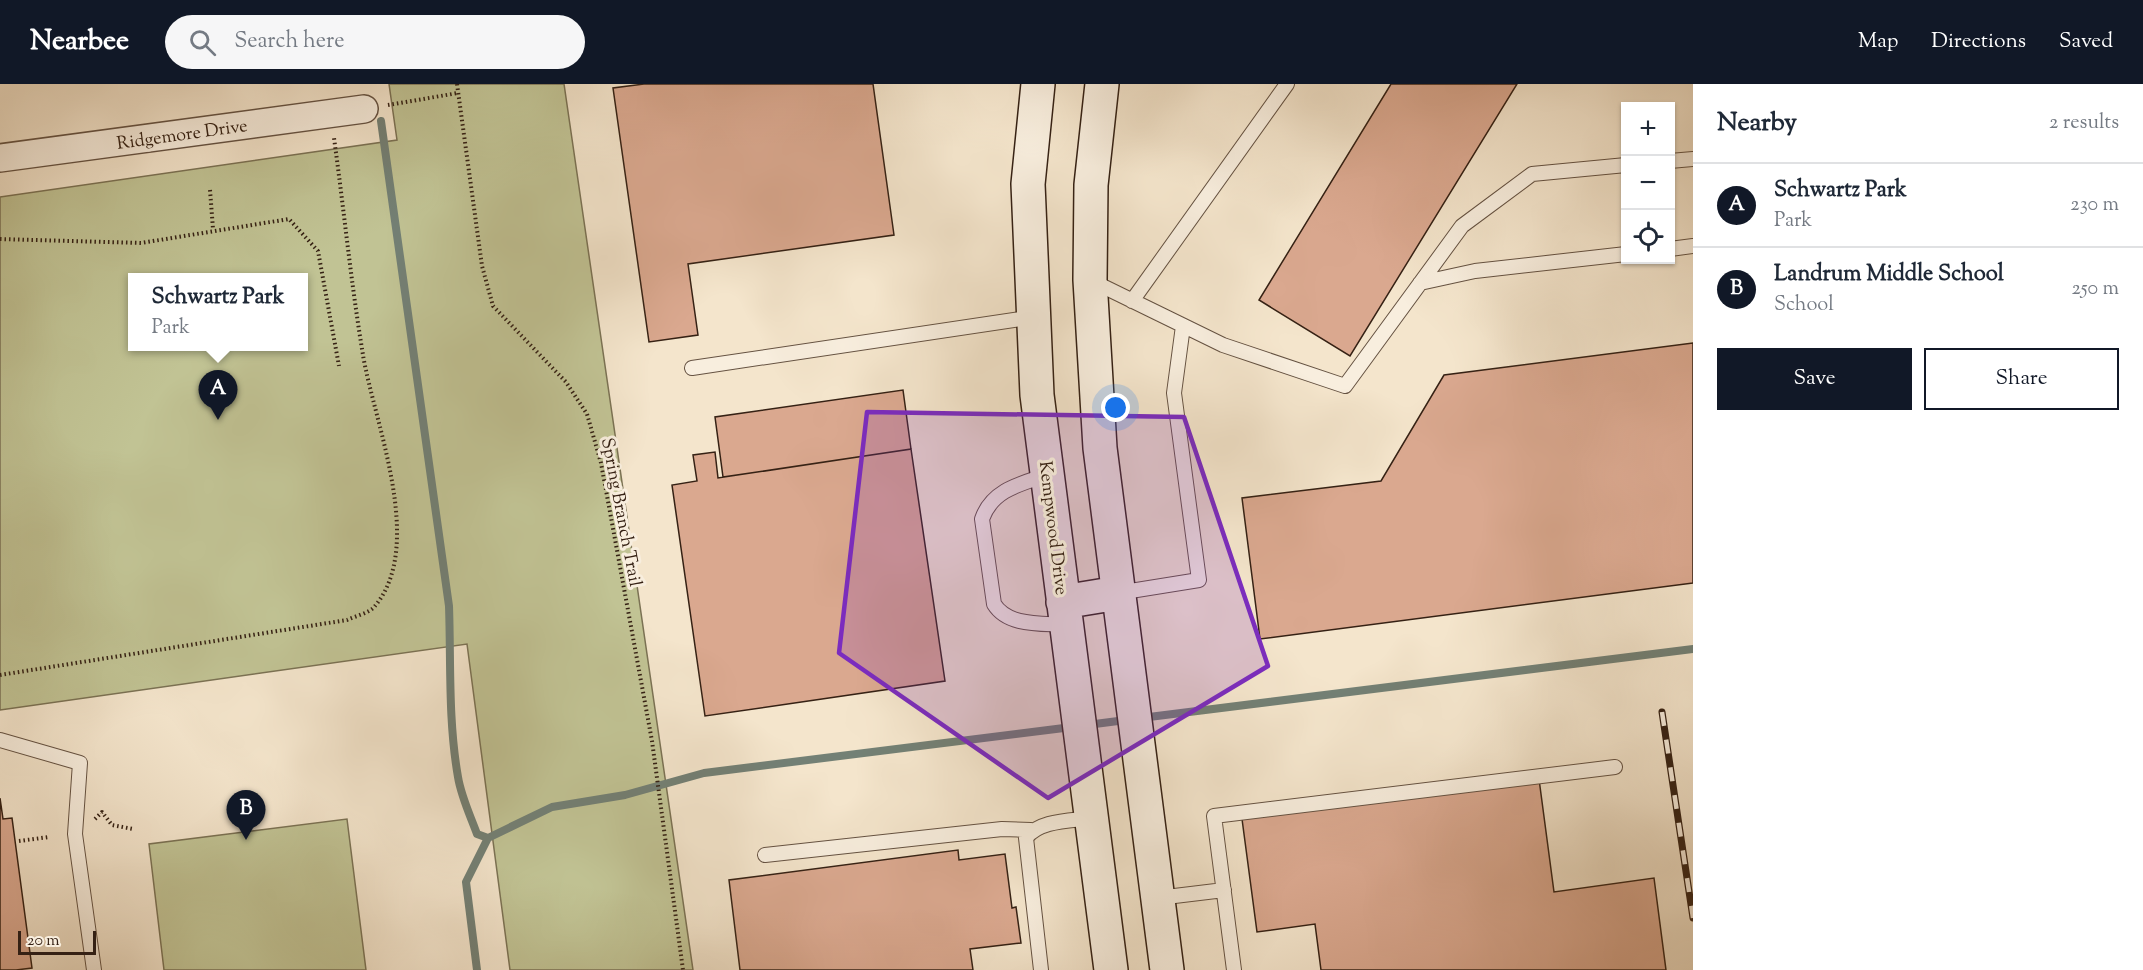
<!DOCTYPE html>
<html lang="en">
<head>
<meta charset="utf-8">
<style>
	body { margin:0; font-family:"Sorts Mill Goudy",serif; background:#f6f6f7; color:#1f2937 }
	.controls { position:absolute; right:18px; top:18px; display:grid; overflow:hidden; border-radius:0px; box-shadow:0 2px 4px #0004 }
	.controls button { width:54px; height:54px; display:grid; place-items:center; padding:0; border:0; border-bottom:2px solid #e0e1e3; background:#fff; color:#1f2937; font:30px sans-serif }
	.scale { position:absolute; left:18px; bottom:15px; width:78px; box-sizing:border-box; padding-left:6px; border:3px solid #352114; border-top:0; font-size:16px; line-height:21px; white-space:nowrap; color:#352114; -webkit-text-stroke:4px #f8eede; paint-order:stroke }
	.you { position:absolute; left:1116px; top:324px; width:21px; height:21px; margin:-15px; border:4px solid #fff; border-radius:50%; background:#1a73e8; box-shadow:0 0 0 9px #1a73e833 }
	.badge { display:grid; place-items:center; width:39px; height:39px; border-radius:50%; background:#111827; color:#fff; font-size:20px; font-weight:700 }
	.pin { position:absolute; translate:-50% -50px; filter:drop-shadow(0 2px 3px #0008) }
	.pin::after { content:''; position:absolute; top:32px; width:21px; height:18px; background:inherit; clip-path:polygon(0 0,100% 0,50% 100%) }
	.popup { position:absolute; left:128px; top:189px; width:180px; height:78px; box-sizing:border-box; display:grid; place-content:center; border-radius:0px; background:#fff; filter:drop-shadow(0 2px 4px #0005); font-size:20px; white-space:nowrap; color:#747a83 }
	.popup b { font-size:22px; color:#1f2937 }
	.popup::after { content:''; position:absolute; left:50%; top:100%; margin-left:-12px; border:12px solid transparent; border-top-color:#fff }
	.list { margin:0; padding:0; list-style:none }
	h2 { display:flex; justify-content:space-between; align-items:center; height:78px; margin:0; padding:0 24px; font-size:26px }
	h2 small { font-size:20px; font-weight:400; color:#747a83 }
	.list li { display:grid; grid-template-columns:39px 1fr auto; gap:18px; align-items:center; box-sizing:border-box; height:84px; padding:0 24px; border-top:2px solid #e0e1e3 }
	.list b { display:block; font-size:22px; white-space:nowrap }
	.list p { margin:0; font-size:20px; white-space:nowrap; color:#747a83 }
	.list em { font-size:20px; font-style:normal; color:#747a83 }
	.actions { display:flex; gap:12px; padding:18px 24px }
	.actions a { flex:1; padding:14px 0; border:2px solid #111827; border-radius:0px; text-align:center; font-size:21px; color:#111827 }
	.actions .main { background:#111827; color:#fff }
	.icon { flex:none; width:33px; height:33px; fill:none; stroke:currentColor; stroke-width:2; stroke-linecap:round; stroke-linejoin:round }
	.map { position:relative; flex:none; width:1693px; height:886px; overflow:hidden }
	header { display:flex; align-items:center; gap:36px; box-sizing:border-box; height:84px; padding:0 30px; background:#111827; color:#fff }
	header strong { font-size:28px }
	nav { display:flex; gap:33px; margin-inline-start:auto; font-size:21px }
	.search { width:420px; height:54px; background:#f6f6f7; display:flex; align-items:center; gap:15px; box-sizing:border-box; padding:0 21px; border-radius:33px; color:#747a83; font-size:22px }
	main { display:flex }
	aside { flex:1; background:#fff }
	.map>svg:first-child { display:block }
	.green { fill:#c1c394; stroke:#7b7254; stroke-width:1.5; fill-rule:evenodd }
	.lines { fill:none; stroke-linecap:round; stroke-linejoin:round }
	.stream { stroke:#738075; stroke-width:8 }
	.building { fill:#daa88f; stroke:#352114; stroke-width:1.5 }
	.lane-casing { stroke:#655242; stroke-width:16 }
	.street-casing { stroke:#655242; stroke-width:30 }
	.secondary-casing { stroke:#352114; stroke-width:36 }
	.path { stroke:#352114; stroke-width:4; stroke-dasharray:1.5 3; stroke-linecap:butt }
	.lane { stroke:#f8eede; stroke-width:14 }
	.street { stroke:#f8eede; stroke-width:27 }
	.secondary { stroke:#f8eede; stroke-width:33 }
	.rail-casing { stroke:#352114; stroke-width:7 }
	.rail { stroke:#f8eede; stroke-width:4.5; stroke-dasharray:14; stroke-linecap:butt }
	.marked { fill:#7b2cbf; fill-opacity:0.2; stroke:#7b2cbf; stroke-width:4.5; stroke-linejoin:round }
	.labels { text-anchor:middle; stroke-width:6; stroke-linejoin:round; paint-order:stroke }
	.street-label { font-size:18px; fill:#352114; stroke:#f8eede }
</style>
</head>
<body>
<header>
<strong>Nearbee</strong>
<div class="search"><svg class="icon" aria-label="search" viewBox="0 0 24 24"><circle cx="10" cy="10" r="6"/><path d="M15 15l6 6"/></svg>Search here</div>
<nav><a>Map</a><a>Directions</a><a>Saved</a></nav>
</header>
<main>
<div class="map">
<svg width="1693" height="886" viewBox="0 0 1693 886">
	<rect width="100%" height="100%" fill="#f4e5cc"/>
	<filter id="stains"><feTurbulence type="fractalNoise" baseFrequency=".00333" numOctaves="4"/><feColorMatrix values="0 0 0 0 .2 0 0 0 0 .09 0 0 0 0 .02 0 0 0 .5 -.17"/></filter>
	<radialGradient id="worn" r=".72"><stop offset=".6" stop-color="#630" stop-opacity="0"/><stop offset="1" stop-color="#630" stop-opacity=".3"/></radialGradient>
	<path class="green" d="M389,0H564L693,886H510L467,560L0,626V113L397,56ZM132,194H304V262H132Z
		M347,735L366,886H164L149,760Z"/>
	<g class="lines">
		<path class="stream" d="M381,37L449,522C451,579 448,636 458,693C461,712 470,731 477,750L488,754
			M1141,634L1693,565
			M1087,641L1126,636
			M477,886L466,798L488,754L552,723L625,711L704,689L1072,643"/>
	</g>
	<path class="building" d="M644,0H873L894,151L688,180L698,251L649,258L613,4Z
		M1391,0H1517L1350,272L1259,216Z
		M1693,259V499L1260,555L1242,414L1381,397L1444,291Z
		M903,306L911,365L723,393L715,333Z
		M911,365L945,597L705,632L672,401L697,397L693,371L715,368L718,394Z
		M1539,695L1554,808L1654,794L1666,886H1321L1315,840L1257,848L1242,735Z
		M0,714L3,735L12,734L32,884L16,886H0Z
		M958,766L959,776L1005,770L1012,824L1016,823L1021,859L970,865L973,886H740L729,796Z"/>
	<g class="lines">
		<defs>
			<path id="lane" d="M1670,77L1693,75
				M1670,165L1693,162
				M1092,197L1223,261L1345,302L1462,142L1532,90L1626,81
				M1420,199L1475,187L1626,170
				M1132,217L1287,0
				M692,284L1034,233
				M1047,391C1020,400 992,406 982,435L994,520C1008,543 1043,539 1066,541
				M1118,509L1199,496L1174,309L1183,242
				M0,656L80,679L75,750L94,886
				M765,771L1002,745L1031,746
				M1158,814L1224,806
				M1041,886L1026,754C1039,736 1071,737 1091,734
				M1234,886L1214,732L1615,683"/>
			<path id="street" d="M0,74L364,25"/>
			<path id="secondary" d="M1038,0L1028,100L1037,311L1111,886
				M1102,0L1091,101L1090,196L1100,364L1167,886
				M1063,518L1118,509"/>
		</defs>
		<use href="#lane" class="lane-casing"/>
		<use href="#street" class="street-casing"/>
		<use href="#secondary" class="secondary-casing"/>
		<path class="path" d="M457,0L482,182L493,222L566,298L587,330L601,379L652,657L683,886
			M388,21L458,9
			M210,106L213,145
			M0,155L141,159L289,135L318,167L339,282
			M0,591L347,536C355,532 370,529 375,522C426,461 374,338 363,271C351,199 344,126 334,54
			M95,735L102,728L112,741L133,745
			M19,757L49,753"/>
		<use href="#lane" class="lane"/>
		<use href="#street" class="street"/>
		<use href="#secondary" class="secondary"/>
		<defs>
			<path id="rail" d="M1662,628L1693,834"/>
		</defs>
		<use href="#rail" class="rail-casing"/>
		<use href="#rail" class="rail"/>
	</g>
	<path class="marked" d="M867,328L1184,333L1268,582L1048,714L839,569Z"/>
	<g class="labels">
		<g class="street-label">
			<text transform="translate(182 50) rotate(-8)" y="6">Ridgemore Drive</text>
			<text transform="translate(622 428) rotate(79)" y="6">Spring Branch Trail</text>
			<text transform="translate(1054 444) rotate(83)" y="6">Kempwood Drive</text>
		</g>
	</g>
	<rect width="100%" height="100%" filter="url(#stains)"/>
	<rect width="100%" height="100%" fill="url(#worn)"/>
</svg>
<div class="controls">
<button>+</button>
<button>−</button>
<button><svg class="icon" aria-label="locate" viewBox="0 0 24 24"><circle cx="12" cy="12" r="6"/><path d="M12 2v4M12 18v4M2 12h4M18 12h4"/></svg></button>
</div>
<div class="scale">20 m</div>
<div class="you"></div>
<div class="pin badge" style="left:218px;top:336px">A</div>
<div class="popup"><b>Schwartz Park</b>Park</div>
<div class="pin badge" style="left:246px;top:756px">B</div>
</div>
<aside>
<h2>Nearby<small>2 results</small></h2>
<ul class="list">
<li><span class="badge">A</span><div><b>Schwartz Park</b><p>Park</p></div><em>230 m</em></li>
<li><span class="badge">B</span><div><b>Landrum Middle School</b><p>School</p></div><em>250 m</em></li>
</ul>
<div class="actions"><a class="main">Save</a><a>Share</a></div>
</aside>
</main>
</body>
</html>
